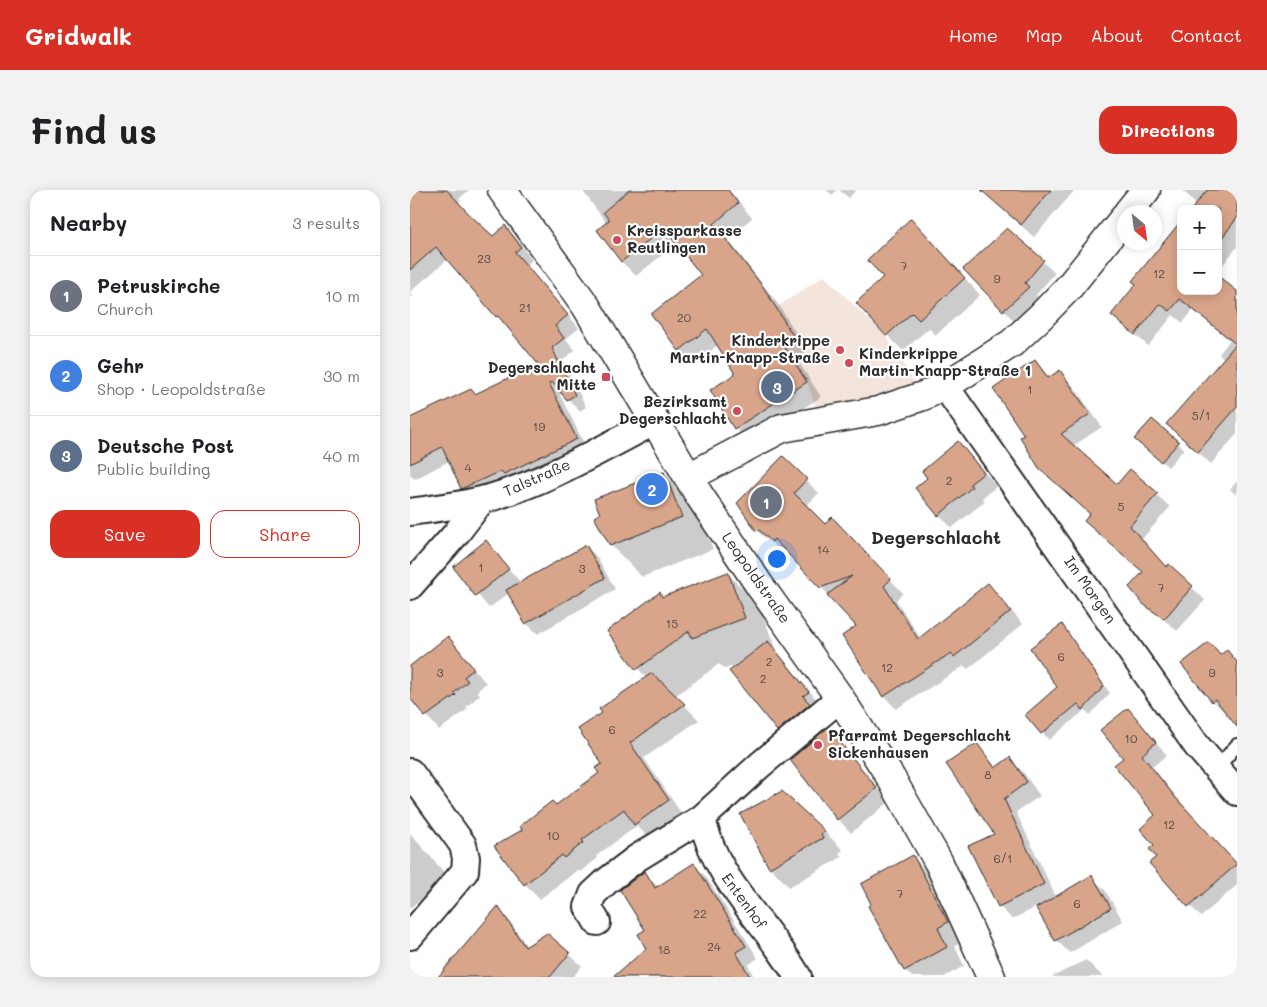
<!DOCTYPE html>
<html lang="en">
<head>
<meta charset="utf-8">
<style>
	body { margin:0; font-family:Mali,sans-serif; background:#f2f2f2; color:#202124 }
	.controls { position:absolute; right:15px; top:15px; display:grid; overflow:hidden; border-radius:10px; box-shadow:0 2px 12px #0003 }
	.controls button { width:45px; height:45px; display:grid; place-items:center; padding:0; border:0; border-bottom:1px solid #e0e0e0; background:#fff; color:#202124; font:25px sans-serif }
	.compass { position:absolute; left:707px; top:15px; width:45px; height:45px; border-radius:50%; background:#fff; box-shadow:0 2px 12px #0003; rotate:151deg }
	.you { position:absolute; left:366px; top:368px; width:18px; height:18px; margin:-12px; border:4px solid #fff; border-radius:50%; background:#1a73e8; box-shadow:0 0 0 8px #1a73e833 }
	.badge { display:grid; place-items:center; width:32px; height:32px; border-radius:50%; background:#d93025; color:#fff; font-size:16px; font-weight:700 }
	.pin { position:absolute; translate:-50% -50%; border:2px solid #fff; box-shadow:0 1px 5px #0006 }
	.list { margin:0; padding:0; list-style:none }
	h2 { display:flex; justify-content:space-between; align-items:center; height:65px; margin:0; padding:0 20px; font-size:21px }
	h2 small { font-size:16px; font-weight:400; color:#757577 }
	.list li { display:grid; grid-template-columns:32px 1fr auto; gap:15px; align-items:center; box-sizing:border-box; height:80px; padding:0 20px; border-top:1px solid #e0e0e0 }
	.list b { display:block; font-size:19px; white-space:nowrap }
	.list p { margin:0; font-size:16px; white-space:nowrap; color:#757577 }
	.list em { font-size:16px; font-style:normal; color:#757577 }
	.actions { display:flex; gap:10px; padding:15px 20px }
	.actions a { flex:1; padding:11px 0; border:1px solid #d93025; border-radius:15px; text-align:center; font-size:18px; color:#d93025 }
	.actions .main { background:#d93025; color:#fff }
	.map { position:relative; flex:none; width:827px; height:787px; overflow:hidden; border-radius:15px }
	header { display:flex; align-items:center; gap:30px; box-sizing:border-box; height:70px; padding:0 25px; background:#d93025; color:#fff }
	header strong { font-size:24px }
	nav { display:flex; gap:28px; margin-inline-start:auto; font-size:18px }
	.intro { display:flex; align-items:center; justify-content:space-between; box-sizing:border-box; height:120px; padding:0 30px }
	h1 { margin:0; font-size:35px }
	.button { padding:12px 22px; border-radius:15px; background:#d93025; color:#fff; font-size:18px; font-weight:700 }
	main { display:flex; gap:30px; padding:0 30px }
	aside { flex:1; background:#fff; border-radius:15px; box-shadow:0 2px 12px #0003 }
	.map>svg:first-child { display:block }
	.built { fill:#f3e4dc }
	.shadow { fill:#0003 }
	.building { fill:#d8a58b; stroke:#2b2b2b }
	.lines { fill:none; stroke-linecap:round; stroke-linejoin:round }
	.service-casing { stroke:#2b2b2b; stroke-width:16 }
	.minor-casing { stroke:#2b2b2b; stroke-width:30 }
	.tertiary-casing { stroke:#2b2b2b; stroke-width:31 }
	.service { stroke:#fff; stroke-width:12 }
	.minor { stroke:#fff; stroke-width:26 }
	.tertiary { stroke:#fff; stroke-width:28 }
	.poi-dot { fill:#d1495b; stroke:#fff; stroke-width:2 }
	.labels { text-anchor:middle; stroke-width:4.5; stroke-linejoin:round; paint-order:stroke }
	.number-label { font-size:12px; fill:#564a43 }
	.poi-label { font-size:15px; font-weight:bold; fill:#2b2b2b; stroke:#fff; text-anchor:start }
	.street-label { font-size:15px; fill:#2b2b2b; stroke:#fff }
	.quarter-label { font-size:18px; font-weight:bold; fill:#2b2b2b; stroke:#fff }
</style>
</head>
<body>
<header>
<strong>Gridwalk</strong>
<nav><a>Home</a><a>Map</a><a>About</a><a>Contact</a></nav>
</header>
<div class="intro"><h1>Find us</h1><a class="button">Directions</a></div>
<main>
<aside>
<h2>Nearby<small>3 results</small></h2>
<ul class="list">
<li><span class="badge" style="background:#6b7280">1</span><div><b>Petruskirche</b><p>Church</p></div><em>10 m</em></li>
<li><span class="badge" style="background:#3f7fe0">2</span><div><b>Gehr</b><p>Shop · Leopoldstraße</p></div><em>30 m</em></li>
<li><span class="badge" style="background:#5c6f8a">3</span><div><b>Deutsche Post</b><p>Public building</p></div><em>40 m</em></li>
</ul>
<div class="actions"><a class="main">Save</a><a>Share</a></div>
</aside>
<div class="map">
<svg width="827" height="787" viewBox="0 0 827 787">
	<rect width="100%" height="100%" fill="#fff"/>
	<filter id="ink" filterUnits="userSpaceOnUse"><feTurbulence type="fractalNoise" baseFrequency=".02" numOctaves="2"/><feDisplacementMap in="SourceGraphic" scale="10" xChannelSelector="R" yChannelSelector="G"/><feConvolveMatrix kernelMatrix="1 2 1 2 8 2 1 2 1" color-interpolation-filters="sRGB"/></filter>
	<g filter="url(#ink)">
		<path class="built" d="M414,86L476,146L513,206L411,232L397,192L373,154L366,118Z"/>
		<path class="shadow" d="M0,0H59L49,9L51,11L48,13L83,47L95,37L107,49L122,70L116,75L169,138L156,149L165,160L153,170L176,217L170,221L153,204L150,205L178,261L64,310L52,299L39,271L5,289L0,284V228L61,200L66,205L130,174L38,69L0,102L3,106L0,109Z
			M172,0H319L342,28L317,48L368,114L397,161L386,168L411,207L339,252L325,238L327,184L308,155L284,174L270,160L293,85L267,53L226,86L212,72L189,40L197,34Z
			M416,0H427L422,5Z
			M429,0H446L439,8Z
			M578,0H665L624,47L589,16Z
			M772,0H827V57L808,81L812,84L809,88L827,103V244L801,274L757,234L814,169L809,164L820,150L783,120L773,133L763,125L738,156L703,125L771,101H808V19L787,14Z
			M597,40L645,83L626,105L630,110L605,132L555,79Z
			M517,46L570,105L526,145L519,138L493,161L477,145Z
			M625,171L640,188L649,181L662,194L692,237L663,256L707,296L720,281L760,317L732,349L757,378L759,376L795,410L767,441L733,411L734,383L681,325L616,245Z
			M548,253L587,296L572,308L575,311L542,338L529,325L519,288Z
			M768,253L774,259L758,277L733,255Z
			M373,268L409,303L396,316L415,335L435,342L493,403L486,410L511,449L578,394L613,434L558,479L554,476L486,519L474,506L448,436L378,362L375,364L347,341L329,313Z
			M254,283L285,315L303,359L232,387L201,355L192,325Z
			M827,291V306L820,299Z
			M75,352L111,393L176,356L187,367L205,399L128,444L116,433L99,403L79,418L44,377Z
			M317,383L349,415L366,460L411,515L381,554L321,482L332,472L315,479L309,474L265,506L289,530L234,568L273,626L240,649L227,636L186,666L188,668L170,682L168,680L130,709L115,694L114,640L190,583L194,574V524L236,488L199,441L250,403L254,408Z
			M652,436L700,503L680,525L675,520L639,550L617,525L649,498Z
			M38,448L76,493L67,501L70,505L56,517L58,519L29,540L0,506V479Z
			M799,453L811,466L817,461L827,472V533L803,511L773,475Z
			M718,519L757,565L742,577L777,620L827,675V695L791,727L741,673L748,667L746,625L715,568Z
			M418,539L479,612L441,643L428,629L382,570Z
			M566,554L587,578L600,569L613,582L630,606L606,622L646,707L681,687L695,700L713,731L660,763L646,750L627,717L602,729L589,716L586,644Z
			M414,641L433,660L429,663L432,667L379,697L360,677Z
			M0,643L38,687L0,718Z
			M503,667L521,685L555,750L545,756L554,776L534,787H502L495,780Z
			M283,674L296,687L348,768L338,775L344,787H205L238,759L235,683L248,697Z
			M88,718L100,731L117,757L159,764L172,776L163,787H29L38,772L41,774Z
			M676,770L693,787H642Z"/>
		<path class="building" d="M0,0H37L60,25L83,46L95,35L111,57L105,62L158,125L145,136L154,148L142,158L165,205L157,210L142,192L139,193L167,249L94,284L91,281L51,299L32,257L0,274V228L61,199L65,204L128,174L88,126L86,127L26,57L0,80Z
			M219,0H318L328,13L304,34L354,98L384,147L373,154L397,192L324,239L300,200L325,184L297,139L269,161L241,124L291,85L254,38L211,72L187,40L199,30L193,22Z
			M571,0H641L611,35Z
			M797,0H827V28L808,53V19H782Z
			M501,28L555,88L509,130L502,123L476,146L446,113L473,87L457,70Z
			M771,31V101H808V86L827,101V217L788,262L756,234L826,154L770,109L760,121L750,114L725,145L701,125L726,94L722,91Z
			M597,38L634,70L615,93L619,97L593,121L553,79Z
			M625,170L638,188L650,180L680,224L651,244L707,294L720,279L748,303L720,336L756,377L759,374L783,396L754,429L733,414L719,397L733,382L674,331L680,324L629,278L610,247L614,245L583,199Z
			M742,229L769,252L751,272L724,249Z
			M548,251L574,283L560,294L562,297L528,326L505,298L517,288L512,281Z
			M373,266L397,289L384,303L415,334L422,327L481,389L474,396L508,449L578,393L601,421L544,467L541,463L473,507L432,446L446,436L417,405L442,386L410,398L364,349L362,352L348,339L346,341L327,313Z
			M254,282L272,327L200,356L184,327L190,324L184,309Z
			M76,350L99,379L65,406L43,377Z
			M176,355L195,388L115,434L96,400Z
			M318,382L335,428L282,448L279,441L226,480L197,441L250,402L252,407Z
			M652,434L694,496L673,520L668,514L631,544L615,525L647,497L620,458Z
			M38,446L64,479L54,487L58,491L44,503L46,505L15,527L0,508V476Z
			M358,451L399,502L393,506L400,514L367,541L319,481Z
			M799,452L810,465L817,460L827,472V537L805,509L802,512L771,474Z
			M242,483L275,514L220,553L259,610L224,635L214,619L172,650L174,652L154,668L152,665L114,695L84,656L112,640L110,636L142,611L146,615L189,583L185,578L192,574L168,539L192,523L189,519Z
			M718,518L746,552L732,565L765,607L827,674L778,717L739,673L746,667L739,659L744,655L730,639L745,625L704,575L713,568L690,540Z
			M418,537L467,598L427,630L380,570Z
			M567,553L585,578L600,567L617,592L594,609L634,694L588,717L558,656L584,644L536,574Z
			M372,601L415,641L411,644L413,648L359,678L330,624Z
			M503,665L538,732L528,738L537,757L494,781L458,716L461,714L451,694Z
			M284,673L336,756L326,762L340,787H203L236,759L228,744L235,740L210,700L235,681L245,698Z
			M682,685L701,718L645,751L626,718Z
			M88,716L115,757L137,743L160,763L140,787H28Z"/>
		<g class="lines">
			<defs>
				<path id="service" d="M806,579L827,555"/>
				<path id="minor" d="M535,196L787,556L827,602
					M0,322C28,318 56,315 83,307C140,290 193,258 246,231
					M0,396L45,345L71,311
					M0,582L53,655L56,668L55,681L0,746
					M292,628C305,691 357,733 388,787
					M187,732L178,717L183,704L197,691L227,668L292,628L350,575L430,508"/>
				<path id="tertiary" d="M92,0L176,116L289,305L350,396L430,508L481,588L529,673L581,787
					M718,22L736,0
					M279,287L372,238L468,221L513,206L535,196L602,153L630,127L659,97L714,28"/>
			</defs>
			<use href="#service" class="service-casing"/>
			<use href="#minor" class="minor-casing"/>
			<use href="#tertiary" class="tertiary-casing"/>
			<use href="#service" class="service"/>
			<use href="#minor" class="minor"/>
			<use href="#tertiary" class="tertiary"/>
		</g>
	</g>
	<g class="poi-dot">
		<circle cx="207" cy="50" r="5"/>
		<circle cx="430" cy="160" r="5"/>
		<circle cx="439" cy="173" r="5"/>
		<rect x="191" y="182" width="10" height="10" rx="2.5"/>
		<circle cx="327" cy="221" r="5"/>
		<circle cx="408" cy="555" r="5"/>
	</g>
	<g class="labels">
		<g class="number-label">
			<text x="74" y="73">23</text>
			<text x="494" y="80">7</text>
			<text x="749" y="88">12</text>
			<text x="587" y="93">9</text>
			<text x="115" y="122">21</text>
			<text x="274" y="132">20</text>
			<text x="620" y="204">1</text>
			<text x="791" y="230">5/1</text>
			<text x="129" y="241">19</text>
			<text x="58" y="282">4</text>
			<text x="539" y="295">2</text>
			<text x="711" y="321">5</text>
			<text x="413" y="364">14</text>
			<text x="71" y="382">1</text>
			<text x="172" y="383">3</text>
			<text x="751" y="402">7</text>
			<text x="262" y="438">15</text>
			<text x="651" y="471">6</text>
			<text x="359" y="476">2</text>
			<text x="477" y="482">12</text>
			<text x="30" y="487">3</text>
			<text x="802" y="487">9</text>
			<text x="353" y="493">2</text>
			<text x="202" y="544">6</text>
			<text x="721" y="553">10</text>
			<text x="578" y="589">8</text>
			<text x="759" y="639">12</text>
			<text x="143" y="650">10</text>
			<text x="593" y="673">6/1</text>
			<text x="490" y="708">7</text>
			<text x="667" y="718">6</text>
			<text x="290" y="728">22</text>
			<text x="304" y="761">24</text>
			<text x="254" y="764">18</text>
		</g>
		<g class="poi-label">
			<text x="217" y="46">Kreissparkasse<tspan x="217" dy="17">Reutlingen</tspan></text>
			<text x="420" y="156" text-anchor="end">Kinderkrippe<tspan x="420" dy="17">Martin-Knapp-Straße</tspan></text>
			<text x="449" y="169">Kinderkrippe<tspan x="449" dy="17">Martin-Knapp-Straße 1</tspan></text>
			<text x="186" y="183" text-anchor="end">Degerschlacht<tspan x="186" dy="17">Mitte</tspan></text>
			<text x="317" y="217" text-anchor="end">Bezirksamt<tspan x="317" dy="17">Degerschlacht</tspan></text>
			<text x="418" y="551">Pfarramt Degerschlacht<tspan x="418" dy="17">Sickenhausen</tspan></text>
		</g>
		<g class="street-label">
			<text transform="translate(127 288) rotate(-24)" y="5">Talstraße</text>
			<text transform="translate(346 388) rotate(55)" y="5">Leopoldstraße</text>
			<text transform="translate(680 400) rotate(55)" y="5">Im Morgen</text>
			<text transform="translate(334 711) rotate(54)" y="5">Entenhof</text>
		</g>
		<g class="quarter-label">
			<text x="526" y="354">Degerschlacht</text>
		</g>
	</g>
</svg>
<div class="controls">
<button>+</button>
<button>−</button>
</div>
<svg class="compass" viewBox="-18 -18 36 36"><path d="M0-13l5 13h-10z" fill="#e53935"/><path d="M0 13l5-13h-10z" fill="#757577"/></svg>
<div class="you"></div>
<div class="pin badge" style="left:356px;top:312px;background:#6b7280">1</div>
<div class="pin badge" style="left:242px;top:299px;background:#3f7fe0">2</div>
<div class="pin badge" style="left:367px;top:197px;background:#5c6f8a">3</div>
</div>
</main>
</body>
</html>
